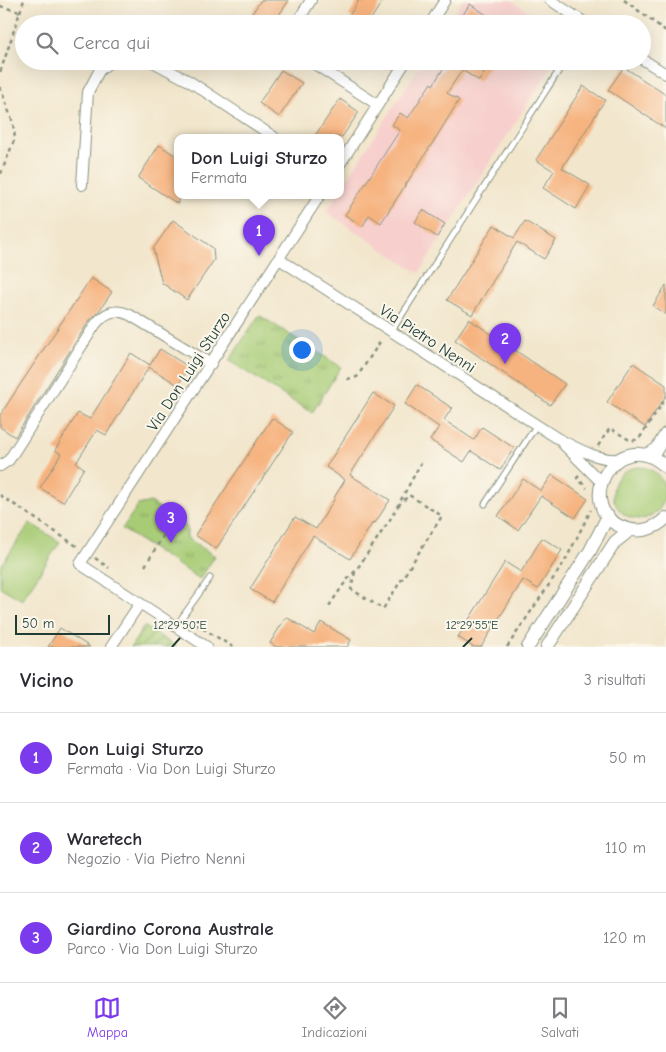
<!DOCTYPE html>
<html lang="it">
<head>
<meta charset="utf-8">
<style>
	body { margin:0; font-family:"Comic Neue",sans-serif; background:#f7f7f7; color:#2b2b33 }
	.scale { position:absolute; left:15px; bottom:12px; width:95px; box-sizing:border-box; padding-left:5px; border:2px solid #1f3d34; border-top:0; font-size:14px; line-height:18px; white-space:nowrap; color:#1f3d34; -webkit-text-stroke:4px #fbf7ec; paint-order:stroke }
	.you { position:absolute; left:301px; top:349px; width:18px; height:18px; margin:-12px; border:4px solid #fff; border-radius:50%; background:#1a73e8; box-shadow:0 0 0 8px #1a73e833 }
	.badge { display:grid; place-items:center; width:32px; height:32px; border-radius:50%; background:#7c3aed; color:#fff; font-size:16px; font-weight:700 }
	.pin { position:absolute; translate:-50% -41px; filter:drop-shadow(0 1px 2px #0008) }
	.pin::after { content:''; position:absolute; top:26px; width:18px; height:15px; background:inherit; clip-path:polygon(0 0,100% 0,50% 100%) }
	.popup { position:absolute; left:174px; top:134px; width:170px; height:65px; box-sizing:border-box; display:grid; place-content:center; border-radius:10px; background:#fff; filter:drop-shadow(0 1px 4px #0005); font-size:16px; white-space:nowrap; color:#7c7c81 }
	.popup b { font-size:19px; color:#2b2b33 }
	.popup::after { content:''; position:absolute; left:50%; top:100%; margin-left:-10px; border:10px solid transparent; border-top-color:#fff }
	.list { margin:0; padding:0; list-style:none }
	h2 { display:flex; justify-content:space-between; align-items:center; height:65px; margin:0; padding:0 20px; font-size:21px }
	h2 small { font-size:16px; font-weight:400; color:#7c7c81 }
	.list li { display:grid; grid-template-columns:32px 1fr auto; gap:15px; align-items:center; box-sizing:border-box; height:90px; padding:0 20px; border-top:1px solid #e1e1e2 }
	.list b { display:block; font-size:19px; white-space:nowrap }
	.list p { margin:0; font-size:16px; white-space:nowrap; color:#7c7c81 }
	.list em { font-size:16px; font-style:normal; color:#7c7c81 }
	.icon { flex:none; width:28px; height:28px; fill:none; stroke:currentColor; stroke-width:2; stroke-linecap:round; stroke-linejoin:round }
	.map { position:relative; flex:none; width:666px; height:647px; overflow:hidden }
	.search { position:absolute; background:#fff; box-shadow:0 5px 20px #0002; left:15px; right:15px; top:15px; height:55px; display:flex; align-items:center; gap:12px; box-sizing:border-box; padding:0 18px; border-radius:28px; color:#7c7c81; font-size:19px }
	.sheet { height:335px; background:#fff }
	nav { display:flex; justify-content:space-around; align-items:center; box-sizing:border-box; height:70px; border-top:1px solid #e1e1e2; background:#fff; font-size:14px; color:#7c7c81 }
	nav a { display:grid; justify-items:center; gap:2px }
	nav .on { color:#7c3aed }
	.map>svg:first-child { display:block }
	.built { fill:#f7d0cd }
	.grass { fill:#a8cc76; stroke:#648455 }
	.park { fill:url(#park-tufts); stroke:#648455 }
	.garden { fill:url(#garden-furrows); stroke:#648455 }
	.building { fill:#f6b37f }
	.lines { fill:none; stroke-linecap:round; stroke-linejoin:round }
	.service-casing { stroke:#889280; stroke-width:7 }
	.minor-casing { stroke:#889280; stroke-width:12 }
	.tertiary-casing { stroke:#889280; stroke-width:14 }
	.path { stroke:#889280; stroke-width:2.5; stroke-dasharray:4 4; stroke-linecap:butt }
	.service { stroke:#fff; stroke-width:5 }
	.minor { stroke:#fff; stroke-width:10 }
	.tertiary { stroke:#fff; stroke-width:12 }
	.ticks { fill:none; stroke:#1f3d34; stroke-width:2 }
	.labels { text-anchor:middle; stroke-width:4; stroke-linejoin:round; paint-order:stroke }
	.street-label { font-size:16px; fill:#1f3d34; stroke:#fbf7ec }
	.ticks-label { font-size:12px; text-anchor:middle; fill:#1f3d34; stroke:#fbf7ec; stroke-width:4; stroke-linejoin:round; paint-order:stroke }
</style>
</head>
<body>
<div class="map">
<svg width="666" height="647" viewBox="0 0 666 647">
	<defs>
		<pattern id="park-tufts" width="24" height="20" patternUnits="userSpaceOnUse" patternTransform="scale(1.25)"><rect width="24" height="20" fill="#a8cc76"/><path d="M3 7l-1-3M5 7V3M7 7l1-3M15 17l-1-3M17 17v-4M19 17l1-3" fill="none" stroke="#88a762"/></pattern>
		<pattern id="garden-furrows" width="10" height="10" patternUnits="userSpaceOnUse" patternTransform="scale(1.25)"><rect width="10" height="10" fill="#a8cc76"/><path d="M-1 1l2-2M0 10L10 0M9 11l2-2" fill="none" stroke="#88a762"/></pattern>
	</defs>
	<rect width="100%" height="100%" fill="#fbf7ec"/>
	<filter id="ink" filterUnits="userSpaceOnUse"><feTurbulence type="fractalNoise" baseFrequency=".02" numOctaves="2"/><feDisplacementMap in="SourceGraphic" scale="10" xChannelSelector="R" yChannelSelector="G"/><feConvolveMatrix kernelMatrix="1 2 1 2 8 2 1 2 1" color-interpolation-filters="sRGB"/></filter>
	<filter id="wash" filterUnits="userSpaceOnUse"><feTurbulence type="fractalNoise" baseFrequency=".0096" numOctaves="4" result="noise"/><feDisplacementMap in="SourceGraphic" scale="20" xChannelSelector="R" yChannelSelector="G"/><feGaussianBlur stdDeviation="1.12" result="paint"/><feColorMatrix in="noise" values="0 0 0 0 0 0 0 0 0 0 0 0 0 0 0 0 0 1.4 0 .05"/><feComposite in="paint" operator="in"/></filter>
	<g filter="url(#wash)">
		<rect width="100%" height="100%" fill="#f2e6cc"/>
		<path class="built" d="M463,0H511L548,24H448Z
			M423,61H555L419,273L326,212L337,195H340V190Z"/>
		<path class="grass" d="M613 493a26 26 0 1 1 52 0a26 26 0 1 1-52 0Z
			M30,523L60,542L22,600L0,587V567Z"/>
		<path class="park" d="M259,315L341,367L312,413L229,361Z
			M151,502L187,527V538L215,556L200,579L122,529L138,505Z"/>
		<path class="garden" d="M144,626L177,647H131Z"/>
		<g id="blocks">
			<path class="building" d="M261,0H289L273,24H245Z
				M359,0H383L368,24H363L349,16Z
				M470,4L500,24H457Z
				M448,61H492L479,81L462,70L447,93L459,100L437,136L381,223L369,215L363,226L345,215L400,130L392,125L400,113L408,118L431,83L433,85Z
				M624,67L666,95V129L608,90Z
				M281,70L302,83L279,117L259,103Z
				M583,86L605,100L562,168L590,185L576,209L543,188L554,171L536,160Z
				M340,99L359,112L342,137H314Z
				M159,145L178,157V204L138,178Z
				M423,210L445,224L437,237L415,222Z
				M173,220L213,248L214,260L187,300L162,283L153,249Z
				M525,221L556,240L544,259L517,242L472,315L447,300L494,225L514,238Z
				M91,278L112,292L99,311L89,321L15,437L0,427V415Z
				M666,285V315L653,306Z
				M469,319L565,384L550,405L455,340Z
				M160,349L189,367L178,385L149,367L106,435L97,430L76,463L84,468L63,502L40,488L61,454L55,450L78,413L90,419L131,353L150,365Z
				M633,363L666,385V396L645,427L607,402Z
				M417,385L452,408L444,420L474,440L482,427L514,448L500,470L471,451L464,462L430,440L439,427L405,404Z
				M373,393L394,406L350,475L390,500L375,523L373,522L350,559L313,536L272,602L250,589L295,517L316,529L335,498H334L345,480L326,467Z
				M272,418L293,432L216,549L195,535Z
				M552,475L588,499L575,518L541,496L518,530L498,516L523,479L541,491Z
				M542,538L562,550L538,589L523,580L481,647H473L458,637L505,562L521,572Z
				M286,617L314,634L321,622L351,640L347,647H276L270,643Z
				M60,628L90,647H48Z"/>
		</g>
	</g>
	<g filter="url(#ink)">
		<use href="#blocks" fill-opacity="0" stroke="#889280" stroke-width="1"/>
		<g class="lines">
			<defs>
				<path id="service" d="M391,332L565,61
					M485,504L536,426
					M176,626L210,578"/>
				<path id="minor" d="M550,0L587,24
					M296,24L311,0
					M430,24L445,0
					M642,59L666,74
					M151,61L189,81L274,137
					M310,61L378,105
					M340,164L406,61
					M82,185L88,92L99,71L111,61
					M279,259L557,438C575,447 598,461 619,459
					M563,444L601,482
					M0,466L9,460L95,325C105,312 115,308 130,315L211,364
					M111,647L140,603
					M207,647L80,564L320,195"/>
				<path id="tertiary" d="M645,455L656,450L666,434
					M666,467C615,420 568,513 628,529C642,533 656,528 666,518
					M528,647L590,551L608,516
					M547,647L615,542L630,530"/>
			</defs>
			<use href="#service" class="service-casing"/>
			<use href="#minor" class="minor-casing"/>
			<use href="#tertiary" class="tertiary-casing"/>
			<path class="path" d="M624,0L666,31
				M0,6L20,12L0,73
				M20,12L24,0
				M0,87L13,123L15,138L0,176
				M347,379L357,377L382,339
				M598,446L610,428L631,441L639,439L666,398
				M579,476L577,478L587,488
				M0,495L78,547
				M95,558L109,568
				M145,566L163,536L171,516
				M355,572L351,589L383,609L442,516L409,495L396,508
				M329,606L346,581L357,569L391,518L421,463
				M189,620L233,647
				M507,647L565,561L591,510"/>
			<use href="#service" class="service"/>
			<use href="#minor" class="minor"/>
			<use href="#tertiary" class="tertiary"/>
		</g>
	</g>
	<path class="ticks" d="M172,647L180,638M463,647L472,638"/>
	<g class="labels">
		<g class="street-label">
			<text transform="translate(428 338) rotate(33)" y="6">Via Pietro Nenni</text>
			<text transform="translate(188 371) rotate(-57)" y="6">Via Don Luigi Sturzo</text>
		</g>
	</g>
	<g class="ticks-label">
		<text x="180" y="629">12°29'50"E</text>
		<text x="472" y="629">12°29'55"E</text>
	</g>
</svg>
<div class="scale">50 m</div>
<div class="you"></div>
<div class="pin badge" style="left:259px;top:256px">1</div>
<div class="popup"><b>Don Luigi Sturzo</b>Fermata</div>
<div class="pin badge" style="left:505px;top:364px">2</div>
<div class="pin badge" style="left:171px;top:543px">3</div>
<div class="search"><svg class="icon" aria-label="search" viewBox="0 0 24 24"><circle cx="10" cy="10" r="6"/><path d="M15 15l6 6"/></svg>Cerca qui</div>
</div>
<section class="sheet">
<h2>Vicino<small>3 risultati</small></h2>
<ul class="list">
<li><span class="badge">1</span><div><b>Don Luigi Sturzo</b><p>Fermata · Via Don Luigi Sturzo</p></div><em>50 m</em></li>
<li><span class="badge">2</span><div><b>Waretech</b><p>Negozio · Via Pietro Nenni</p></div><em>110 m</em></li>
<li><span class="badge">3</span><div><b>Giardino Corona Australe</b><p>Parco · Via Don Luigi Sturzo</p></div><em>120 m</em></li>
</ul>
</section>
<nav>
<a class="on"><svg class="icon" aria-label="map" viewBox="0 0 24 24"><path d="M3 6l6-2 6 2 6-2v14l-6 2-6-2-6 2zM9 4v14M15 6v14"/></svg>Mappa</a>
<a><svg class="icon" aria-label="directions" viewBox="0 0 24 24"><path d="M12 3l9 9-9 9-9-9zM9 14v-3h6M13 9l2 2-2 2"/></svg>Indicazioni</a>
<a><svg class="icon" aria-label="saved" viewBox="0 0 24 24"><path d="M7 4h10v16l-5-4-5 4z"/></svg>Salvati</a>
</nav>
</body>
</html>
